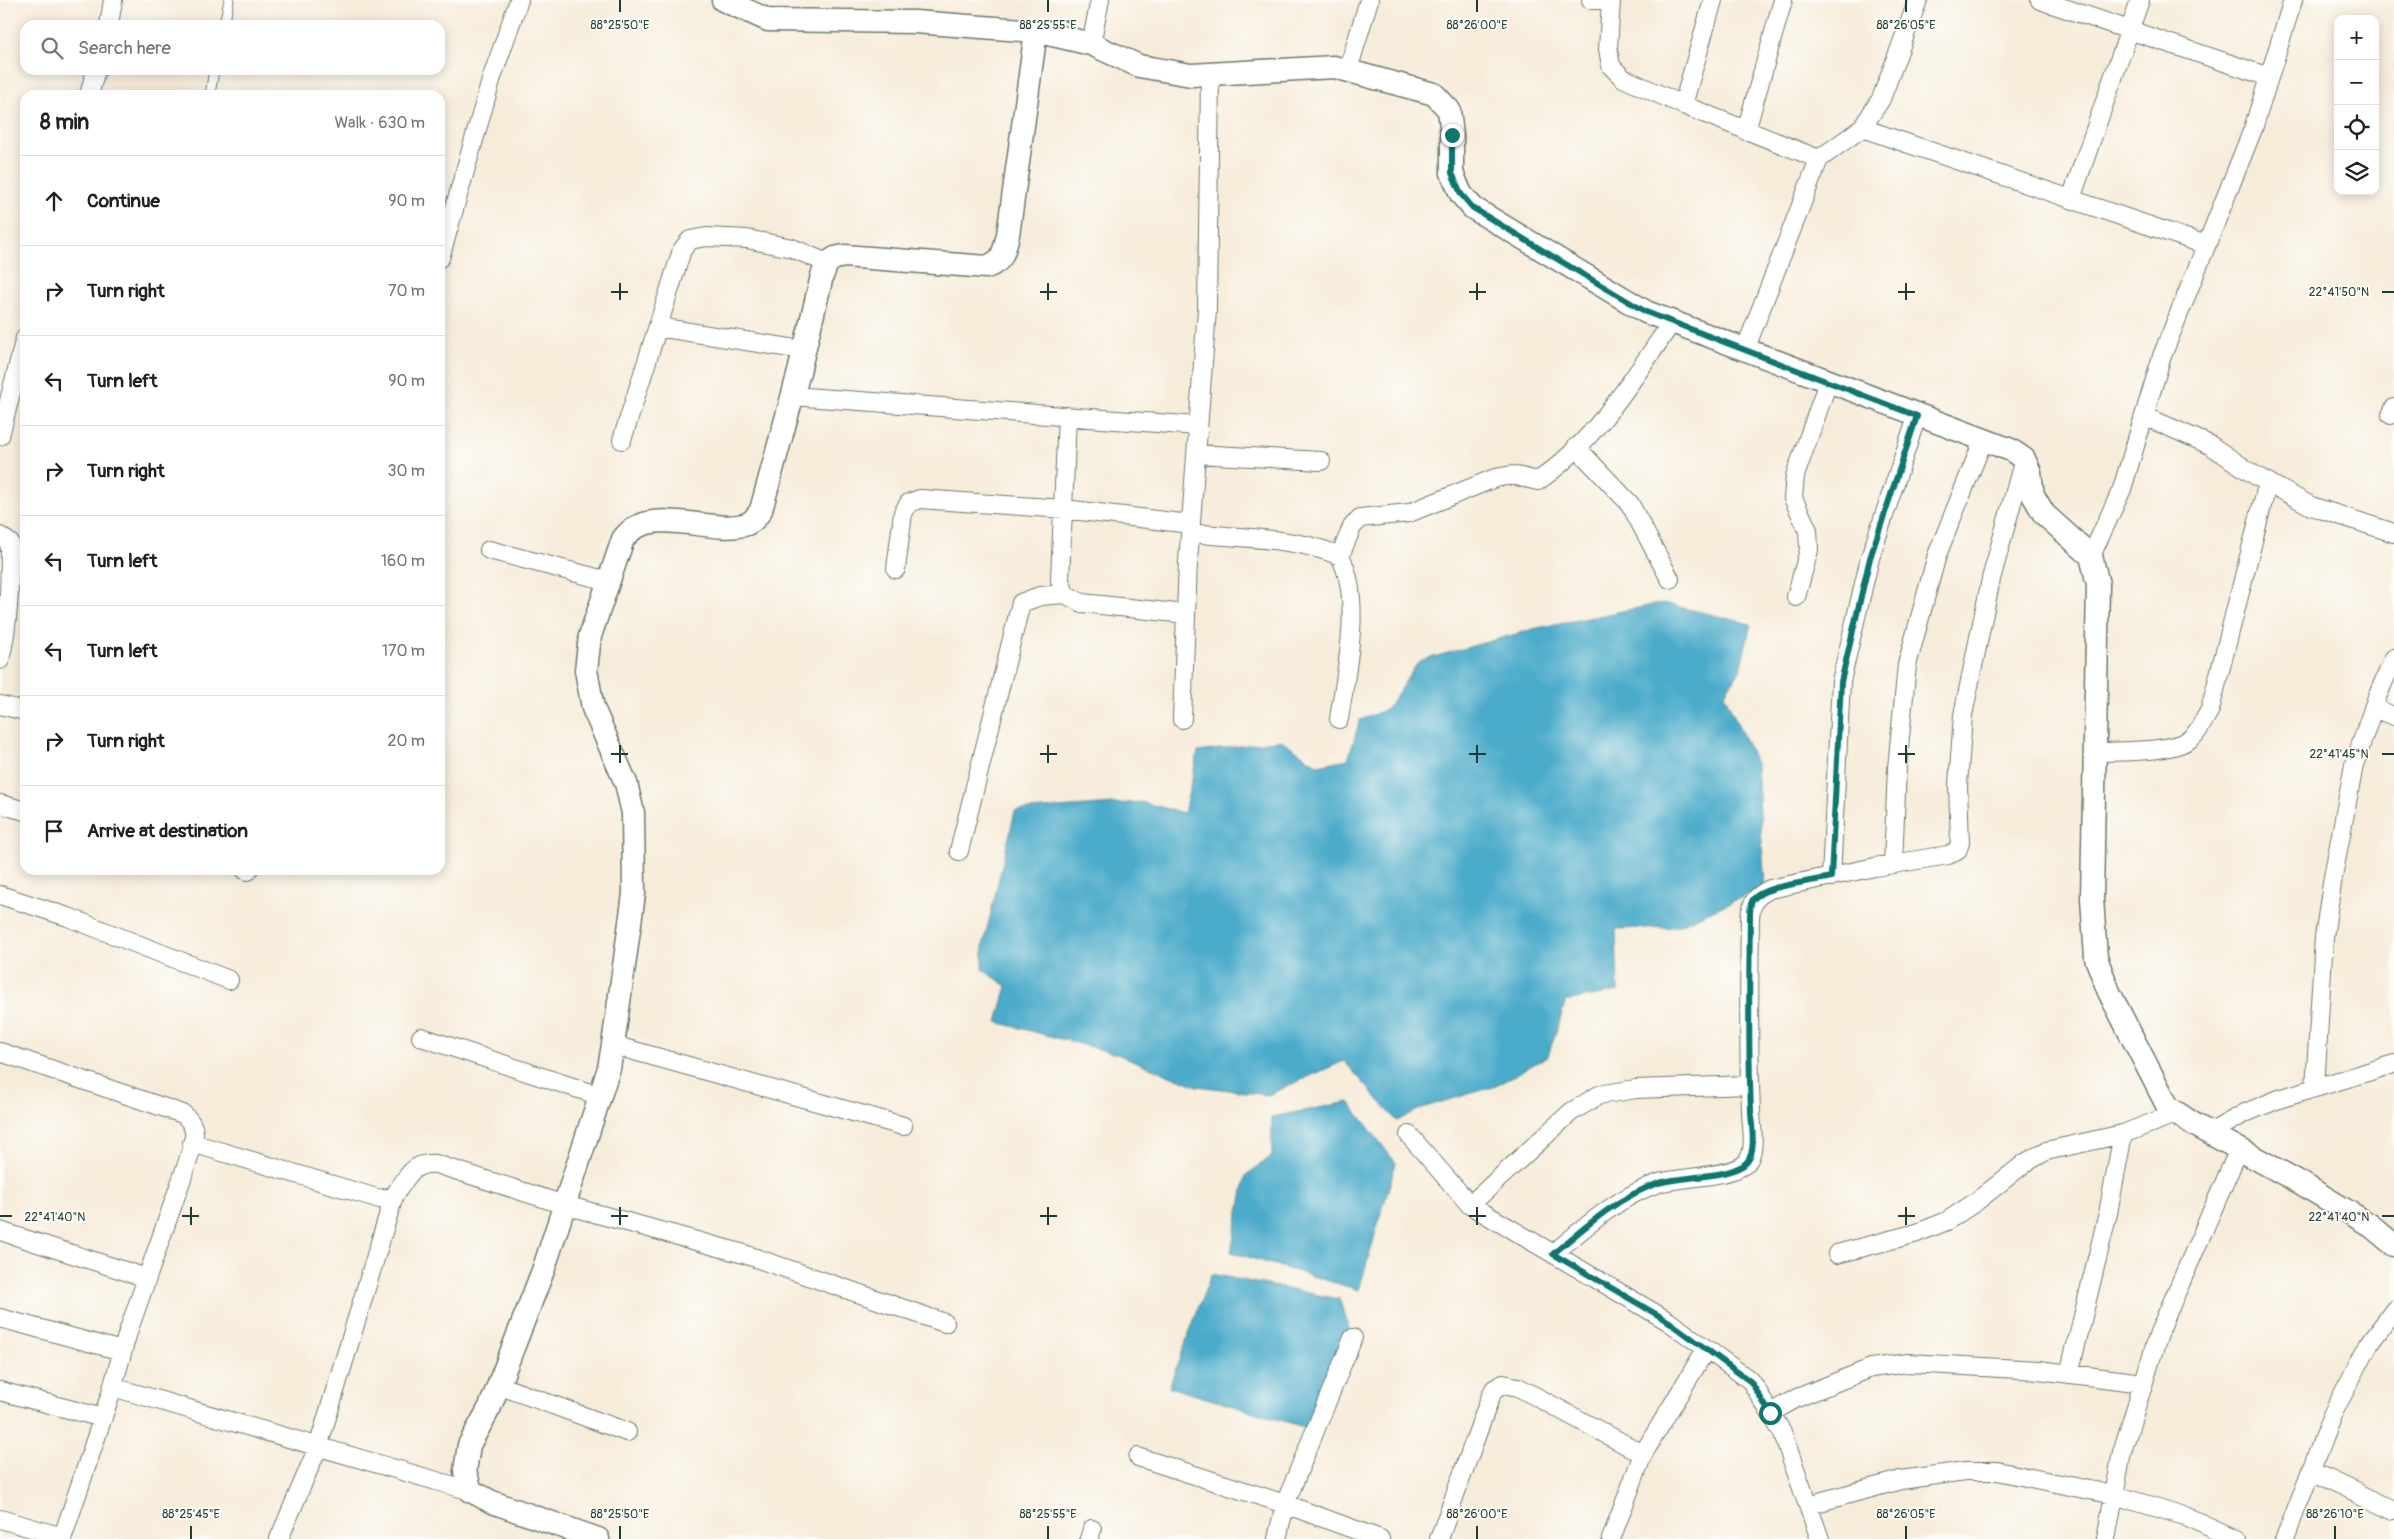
<!DOCTYPE html>
<html lang="en">
<head>
<meta charset="utf-8">
<style>
	body { margin:0; font-family:Pangolin,sans-serif; background:#f2f2f2; color:#202124 }
	.controls { position:absolute; right:15px; top:15px; display:grid; overflow:hidden; border-radius:10px; box-shadow:0 2px 12px #0003 }
	.controls button { width:45px; height:45px; display:grid; place-items:center; padding:0; border:0; border-bottom:1px solid #e0e0e0; background:#fff; color:#202124; font:25px sans-serif }
	.stop { position:absolute; width:15px; height:15px; margin:-11px; border:4px solid #0f766e; border-radius:50%; background:#fff }
	.stop.end { background:#0f766e; border-color:#fff; box-shadow:0 1px 5px #0008 }
	.list { margin:0; padding:0; list-style:none }
	h2 { display:flex; justify-content:space-between; align-items:center; height:65px; margin:0; padding:0 20px; font-size:21px }
	h2 small { font-size:16px; font-weight:400; color:#757577 }
	.list li { display:grid; grid-template-columns:32px 1fr auto; gap:15px; align-items:center; box-sizing:border-box; height:90px; padding:0 20px; border-top:1px solid #e0e0e0 }
	.list b { display:block; font-size:19px; white-space:nowrap }
	.list em { font-size:16px; font-style:normal; color:#757577 }
	.icon { flex:none; width:28px; height:28px; fill:none; stroke:currentColor; stroke-width:2; stroke-linecap:round; stroke-linejoin:round }
	.map { position:relative; flex:none; width:2394px; height:1539px; overflow:hidden }
	.search { position:absolute; background:#fff; box-shadow:0 2px 12px #0003; left:20px; top:20px; width:425px; height:55px; display:flex; align-items:center; gap:12px; box-sizing:border-box; padding:0 18px; border-radius:15px; color:#757577; font-size:19px }
	.panel { position:absolute; background:#fff; box-shadow:0 2px 12px #0003; left:20px; top:90px; width:425px; height:785px; border-radius:15px }
	.map>svg:first-child { display:block }
	.water { fill:#4babca; stroke:#35747f }
	.lines { fill:none; stroke-linecap:round; stroke-linejoin:round }
	.service-casing { stroke:#6b7a6e; stroke-width:11 }
	.minor-casing { stroke:#6b7a6e; stroke-width:20 }
	.tertiary-casing { stroke:#6b7a6e; stroke-width:25 }
	.service { stroke:#fff; stroke-width:9 }
	.minor { stroke:#fff; stroke-width:18 }
	.tertiary { stroke:#fff; stroke-width:22 }
	.route { stroke:#0f766e; stroke-width:6 }
	.ticks { fill:none; stroke:#1f3d34; stroke-width:2 }
	.ticks-label { font-size:12px; text-anchor:middle; fill:#1f3d34; stroke:#fdfcf7; stroke-width:4; stroke-linejoin:round; paint-order:stroke }
</style>
</head>
<body>
<div class="map">
<svg width="2394" height="1539" viewBox="0 0 2394 1539">
	<rect width="100%" height="100%" fill="#fdfcf7"/>
	<filter id="ink" filterUnits="userSpaceOnUse"><feTurbulence type="fractalNoise" baseFrequency=".02" numOctaves="2"/><feDisplacementMap in="SourceGraphic" scale="10" xChannelSelector="R" yChannelSelector="G"/><feConvolveMatrix kernelMatrix="1 2 1 2 8 2 1 2 1" color-interpolation-filters="sRGB"/></filter>
	<filter id="wash" filterUnits="userSpaceOnUse"><feTurbulence type="fractalNoise" baseFrequency=".0096" numOctaves="4" result="noise"/><feDisplacementMap in="SourceGraphic" scale="20" xChannelSelector="R" yChannelSelector="G"/><feGaussianBlur stdDeviation="1.12" result="paint"/><feColorMatrix in="noise" values="0 0 0 0 0 0 0 0 0 0 0 0 0 0 0 0 0 1.4 0 .05"/><feComposite in="paint" operator="in"/></filter>
	<g filter="url(#wash)">
		<rect width="100%" height="100%" fill="#f7ecda"/>
		<path class="water" d="M1663,603L1751,624L1740,670L1724,694L1757,766L1765,887L1675,927L1616,929L1618,991L1566,1001L1548,1056L1496,1086L1422,1108L1397,1121L1344,1061L1268,1095L1197,1086L1117,1054L997,1022L1007,986L983,970V946L1015,811L1141,802L1184,813L1198,752L1281,740L1318,765L1348,759L1360,720L1387,709L1419,661L1537,628Z
			M1349,1102L1396,1163L1359,1290L1231,1252L1246,1175L1272,1156V1117Z
			M1211,1274L1339,1299L1349,1327L1307,1428L1169,1387Z"/>
	</g>
	<g filter="url(#ink)">
		<g class="lines">
			<defs>
				<path id="service" d="M224,25L229,0
					M210,95L214,70"/>
				<path id="minor" d="M1591,0H1600
					M1611,0L1608,49L1611,66L1623,78L1683,105L1819,159
					M2040,0L2269,77
					M109,25L113,0
					M1091,44L1100,0
					M1348,70L1369,0
					M89,95L96,70
					M1683,105L1713,0
					M1862,128L2206,245
					M1746,131L1783,0
					M2071,199L2140,0
					M440,258L492,77L519,0
					M658,327L803,350
					M1745,350L1819,159L1862,128L1881,99L1918,0
					M792,396L1198,426
					M2391,415L2394,408
					M1067,416L1060,580L1065,594L1082,603L1186,614
					M2144,416L2210,445L2256,476L2311,506L2394,533
					M0,436L25,338
					M622,440L682,250L690,240L706,237L747,239L792,248L827,263
					M1576,447L1630,504L1670,579
					M1196,454L1321,461
					M1190,533C1238,538 1296,537 1340,556C1363,600 1346,671 1339,719
					M0,536L10,543C10,582 9,623 0,660
					M489,550L608,581
					M1340,556L1352,527L1360,518L1409,513L1495,478L1512,475L1538,481C1593,444 1635,376 1672,322
					M2091,556L2122,489L2162,356L2253,129L2293,0
					M896,569L903,513L909,503L920,499L1064,509L1190,524
					M1796,597L1809,550L1808,530L1793,498L1795,476L1828,382
					M0,705L25,711
					M2373,708L2394,716
					M1182,719L1188,562L1207,310L1210,74
					M2096,752C2121,751 2170,753 2190,739C2199,733 2204,719 2210,710L2268,482
					M0,804L25,811
					M959,851L1021,603L1040,596L1065,594
					M1893,864L1897,768L1907,665L1937,555L1983,441
					M245,870L248,871
					M1831,877L1841,681L1870,558L1917,416
					M0,895L68,917L229,980
					M421,1037L600,1096
					M613,1045L903,1126
					M0,1052L183,1114C201,1129 193,1141 188,1161L128,1332L110,1396L62,1539
					M2315,1088L2324,937L2333,877L2354,765L2377,697L2394,658
					M2210,1133L2245,1113L2279,1099L2394,1064
					M1409,1135L1470,1205L1668,1321L1751,1381L1782,1432L1820,1539
					M192,1143L380,1199L394,1196C407,1178 411,1162 436,1164L565,1205L744,1254L945,1323
					M1470,1205L1571,1112L1599,1095L1636,1089L1749,1085
					M0,1231L147,1278
					M1553,1254C1585,1227 1619,1196 1659,1183C1679,1177 1735,1177 1747,1162C1757,1150 1751,1125 1751,1110C1748,1046 1749,981 1750,917C1752,901 1756,896 1770,889L1875,867L1948,855L1957,851L1960,843L1958,785L1963,715L1991,579L2024,459
					M1837,1254L1917,1233L1947,1221L1977,1201L2025,1163L2046,1151L2123,1134L2177,1113
					M0,1318L122,1351
					M2069,1374L2108,1213L2123,1134
					M498,1385L627,1432
					M113,1387L471,1491
					M0,1391L103,1418
					M1770,1413L1797,1398L1871,1368L1908,1363L2039,1370L2143,1383
					M1138,1457L1285,1504L1380,1539
					M2311,1471L2394,1510
					M1808,1505L1901,1480L1965,1471H1997L2114,1495L2185,1516L2236,1539
					M0,1519L63,1537
					M279,1539L318,1447L394,1196
					M1089,1539L1092,1529
					M1277,1539L1285,1504L1353,1338
					M1439,1539L1490,1398L1494,1389L1503,1384L1518,1387L1643,1454
					M1611,1539L1643,1454L1706,1349
					M2106,1539L2122,1452L2160,1330L2239,1149
					M2285,1539L2332,1415L2369,1344L2394,1310"/>
				<path id="tertiary" d="M723,0L768,20L915,22L1036,31L1091,44L1139,66L1191,75L1334,67L1434,94L1449,110L1452,135V173L1461,194L1473,208L1646,312L2011,450L2024,459L2030,472L2033,495L2044,514L2091,556L2098,584L2092,898L2096,958L2109,992L2168,1107L2195,1125L2299,1182L2370,1225L2394,1245
					M598,1539L492,1502L471,1491L465,1471L469,1445L490,1407L544,1268L609,1068L613,1045L634,894L633,813L626,783L593,708L586,670L590,636L623,539C649,502 711,536 747,524C754,521 757,516 761,510L799,372L822,276L827,263L835,258L844,256L987,267C1004,260 1003,253 1008,235L1036,31"/>
			</defs>
			<use href="#service" class="service-casing"/>
			<use href="#minor" class="minor-casing"/>
			<use href="#tertiary" class="tertiary-casing"/>
			<use href="#service" class="service"/>
			<use href="#minor" class="minor"/>
			<use href="#tertiary" class="tertiary"/>
		</g>
	</g>
	<g class="lines" filter="url(#ink)">
		<path class="route" d="M1452,135V173L1461,194L1473,208L1542,250L1646,312L1917,416L1870,558L1841,682L1831,877C1813,882 1761,885 1752,901C1750,905 1750,913 1750,917C1749,981 1748,1046 1751,1110C1751,1124 1757,1150 1747,1162C1733,1178 1680,1176 1659,1183C1619,1196 1585,1227 1553,1254L1668,1321L1751,1382L1770,1413"/>
	</g>
	<path class="ticks" d="M620,0V12M1048,0V12M1477,0V12M1906,0V12M620,283V300M1048,283V300M1477,283V300M1906,283V300M611,292H628M1040,292H1057M1469,292H1486M1898,292H1915M2382,292H2394M620,745V763M1048,745V763M1477,745V763M1906,745V763M611,754H628M1040,754H1057M1469,754H1486M1898,754H1915M2382,754H2394M191,1207V1225M620,1207V1225M1048,1207V1225M1477,1207V1225M1906,1207V1225M0,1216H12M182,1216H199M611,1216H628M1040,1216H1057M1469,1216H1486M1898,1216H1915M2382,1216H2394M191,1526V1539M620,1526V1539M1048,1526V1539M1477,1526V1539M1906,1526V1539M2335,1526V1539"/>
	<g class="ticks-label">
		<text x="620" y="29">88°25'50"E</text>
		<text x="1048" y="29">88°25'55"E</text>
		<text x="1477" y="29">88°26'00"E</text>
		<text x="1906" y="29">88°26'05"E</text>
		<text x="2339" y="296">22°41'50"N</text>
		<text x="2339" y="758">22°41'45"N</text>
		<text x="55" y="1221">22°41'40"N</text>
		<text x="2339" y="1221">22°41'40"N</text>
		<text x="191" y="1518">88°25'45"E</text>
		<text x="620" y="1518">88°25'50"E</text>
		<text x="1048" y="1518">88°25'55"E</text>
		<text x="1477" y="1518">88°26'00"E</text>
		<text x="1906" y="1518">88°26'05"E</text>
		<text x="2335" y="1518">88°26'10"E</text>
	</g>
</svg>
<div class="controls">
<button>+</button>
<button>−</button>
<button><svg class="icon" aria-label="locate" viewBox="0 0 24 24"><circle cx="12" cy="12" r="6"/><path d="M12 2v4M12 18v4M2 12h4M18 12h4"/></svg></button>
<button><svg class="icon" aria-label="layers" viewBox="0 0 24 24"><path d="M12 4l9 5-9 5-9-5zM3 14l9 5 9-5"/></svg></button>
</div>
<div class="stop" style="left:1770px;top:1413px"></div>
<div class="stop end" style="left:1452px;top:135px"></div>
<div class="search"><svg class="icon" aria-label="search" viewBox="0 0 24 24"><circle cx="10" cy="10" r="6"/><path d="M15 15l6 6"/></svg>Search here</div>
<section class="panel">
<h2>8 min<small>Walk · 630 m</small></h2>
<ul class="list">
<li><svg class="icon" aria-label="ahead" viewBox="0 0 24 24"><path d="M12 20V5M6 11l6-6 6 6"/></svg><div><b>Continue</b></div><em>90 m</em></li>
<li><svg class="icon" aria-label="right" viewBox="0 0 24 24"><path d="M7 20v-9h11M14 6l5 5-5 5"/></svg><div><b>Turn right</b></div><em>70 m</em></li>
<li><svg class="icon" aria-label="left" viewBox="0 0 24 24"><path d="M17 20v-9H6M10 6l-5 5 5 5"/></svg><div><b>Turn left</b></div><em>90 m</em></li>
<li><svg class="icon" aria-label="right" viewBox="0 0 24 24"><path d="M7 20v-9h11M14 6l5 5-5 5"/></svg><div><b>Turn right</b></div><em>30 m</em></li>
<li><svg class="icon" aria-label="left" viewBox="0 0 24 24"><path d="M17 20v-9H6M10 6l-5 5 5 5"/></svg><div><b>Turn left</b></div><em>160 m</em></li>
<li><svg class="icon" aria-label="left" viewBox="0 0 24 24"><path d="M17 20v-9H6M10 6l-5 5 5 5"/></svg><div><b>Turn left</b></div><em>170 m</em></li>
<li><svg class="icon" aria-label="right" viewBox="0 0 24 24"><path d="M7 20v-9h11M14 6l5 5-5 5"/></svg><div><b>Turn right</b></div><em>20 m</em></li>
<li><svg class="icon" aria-label="arrive" viewBox="0 0 24 24"><path d="M6 21V4h12l-3 4 3 4H6"/></svg><div><b>Arrive at destination</b></div></li>
</ul>
</section>
</div>
</body>
</html>
